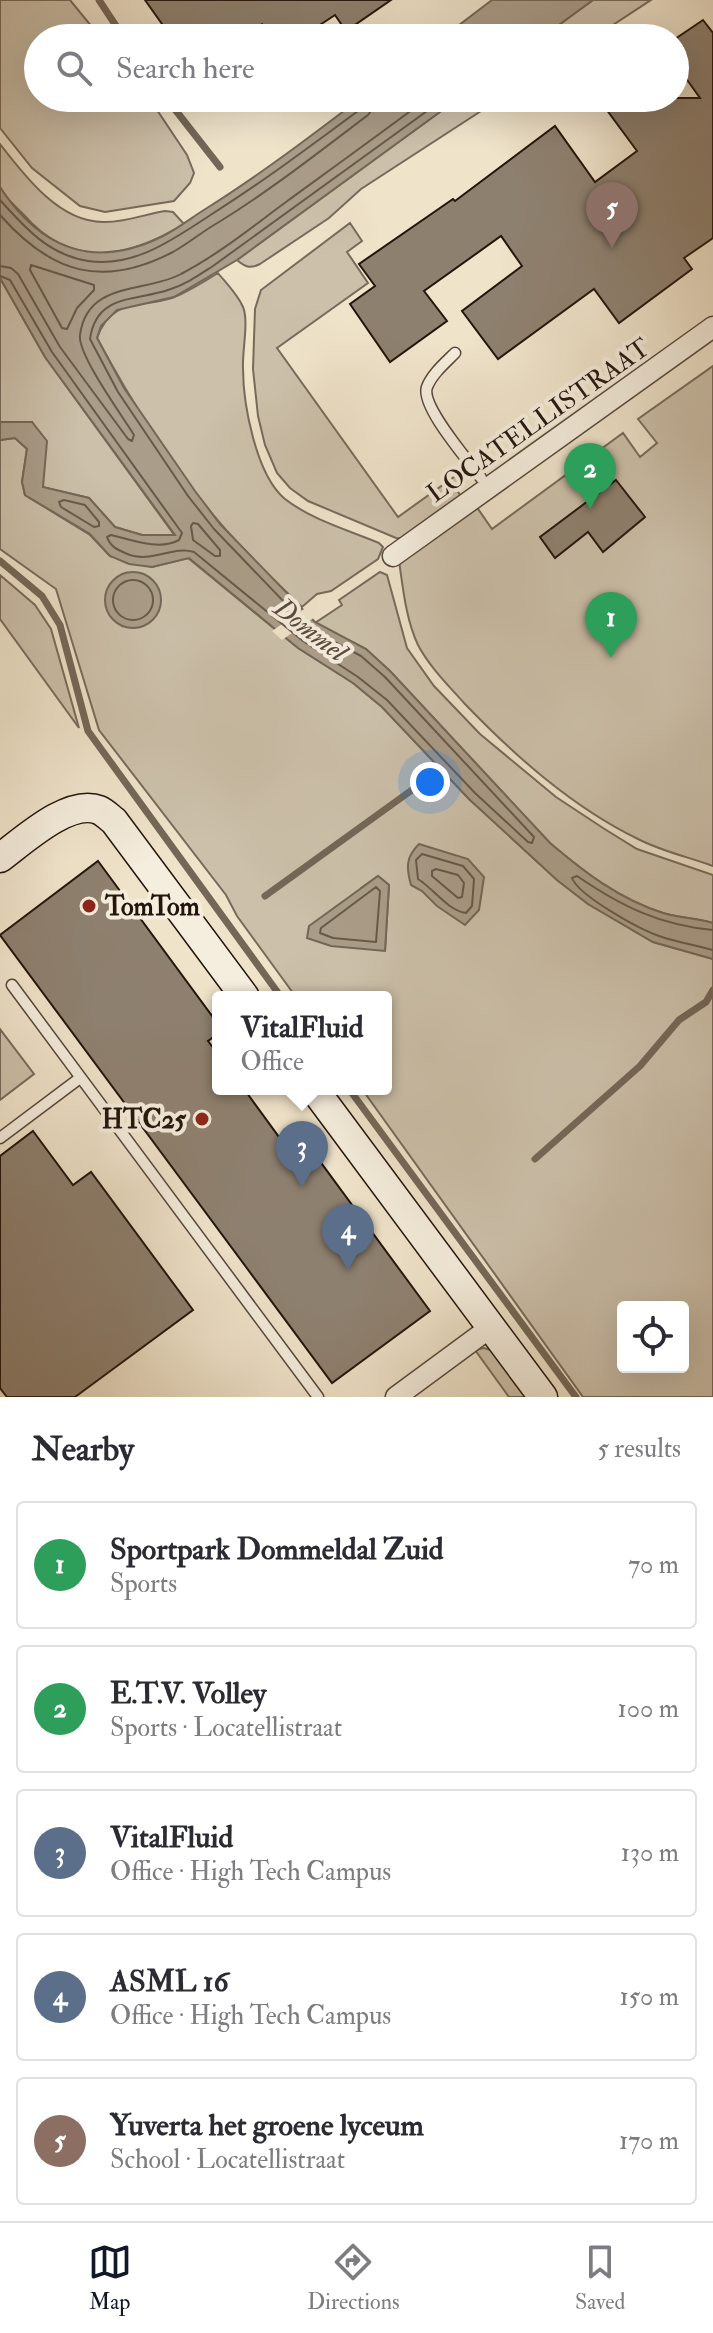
<!DOCTYPE html>
<html lang="en">
<head>
<meta charset="utf-8">
<style>
	body { margin:0; font-family:"IM FELL Double Pica",serif; background:#f7f7f7; color:#2b2b33 }
	.controls { position:absolute; right:24px; bottom:24px; display:grid; overflow:hidden; border-radius:8px; box-shadow:0 8px 32px #0002 }
	.controls button { width:72px; height:72px; display:grid; place-items:center; padding:0; border:0; border-bottom:2px solid #e1e1e2; background:#fff; color:#2b2b33; font:40px sans-serif }
	.you { position:absolute; left:430px; top:782px; width:28px; height:28px; margin:-20px; border:6px solid #fff; border-radius:50%; background:#1a73e8; box-shadow:0 0 0 12px #1a73e833 }
	.badge { display:grid; place-items:center; width:52px; height:52px; border-radius:50%; background:#111827; color:#fff; font-size:26px; font-weight:700 }
	.pin { position:absolute; translate:-50% -66px; filter:drop-shadow(0 2px 4px #0008) }
	.pin::after { content:''; position:absolute; top:42px; width:28px; height:24px; background:inherit; clip-path:polygon(0 0,100% 0,50% 100%) }
	.popup { position:absolute; left:212px; top:991px; width:180px; height:104px; box-sizing:border-box; display:grid; place-content:center; border-radius:8px; background:#fff; filter:drop-shadow(0 2px 6px #0005); font-size:26px; white-space:nowrap; color:#7c7c81 }
	.popup b { font-size:30px; color:#2b2b33 }
	.popup::after { content:''; position:absolute; left:50%; top:100%; margin-left:-16px; border:16px solid transparent; border-top-color:#fff }
	.list { margin:0; padding:0; list-style:none }
	h2 { display:flex; justify-content:space-between; align-items:center; height:104px; margin:0; padding:0 32px; font-size:34px }
	h2 small { font-size:26px; font-weight:400; color:#7c7c81 }
	.list li { display:grid; grid-template-columns:52px 1fr auto; gap:24px; align-items:center; box-sizing:border-box; height:128px; margin:0 16px 16px; padding:0 16px; border:2px solid #e1e1e2; border-radius:8px }
	.list b { display:block; font-size:30px; white-space:nowrap }
	.list p { margin:0; font-size:26px; white-space:nowrap; color:#7c7c81 }
	.list em { font-size:26px; font-style:normal; color:#7c7c81 }
	.icon { flex:none; width:44px; height:44px; fill:none; stroke:currentColor; stroke-width:2; stroke-linecap:round; stroke-linejoin:round }
	.map { position:relative; flex:none; width:713px; height:1397px; overflow:hidden }
	.search { position:absolute; background:#fff; box-shadow:0 8px 32px #0002; left:24px; right:24px; top:24px; height:88px; display:flex; align-items:center; gap:20px; box-sizing:border-box; padding:0 28px; border-radius:44px; color:#7c7c81; font-size:30px }
	.sheet { height:824px; background:#fff }
	nav { display:flex; justify-content:space-around; align-items:center; box-sizing:border-box; height:112px; border-top:2px solid #e1e1e2; background:#fff; font-size:22px; color:#7c7c81 }
	nav a { display:grid; justify-items:center; gap:4px }
	nav .on { color:#111827 }
	.map>svg:first-child { display:block }
	.green { fill:#ccc0aa; stroke:#786a5b; stroke-width:2; fill-rule:evenodd }
	.water { fill:#aa9d89; stroke:#746757; stroke-width:2 }
	.pier { fill:#efe3ca }
	.lines { fill:none; stroke-linecap:round; stroke-linejoin:round }
	.shore { stroke:#67594a; stroke-width:2 }
	.stream { stroke:#746757; stroke-width:7 }
	.building { fill:#8e806f; stroke:#24150c; stroke-width:2 }
	.lane-casing { stroke:#57483c; stroke-width:13 }
	.street-casing { stroke:#57483c; stroke-width:23 }
	.secondary-casing { stroke:#24150c; stroke-width:31 }
	.lane { stroke:#f5eddd; stroke-width:10 }
	.street { stroke:#f5eddd; stroke-width:20 }
	.secondary { stroke:#f5eddd; stroke-width:28 }
	.poi-dot { fill:#8f2418; stroke:#f5eddd; stroke-width:3 }
	.labels { text-anchor:middle; stroke-width:8; stroke-linejoin:round; paint-order:stroke }
	.street-label { font-size:26px; fill:#24150c; stroke:#f5eddd }
	.poi-label { font-size:26px; font-weight:bold; fill:#24150c; stroke:#f5eddd; text-anchor:start }
	.water-label { font-size:28px; font-style:italic; fill:#5a4b3e; stroke:#f5eddd }
</style>
</head>
<body>
<div class="map">
<svg width="713" height="1397" viewBox="0 0 713 1397">
	<rect width="100%" height="100%" fill="#efe3ca"/>
	<filter id="stains"><feTurbulence type="fractalNoise" baseFrequency=".0025" numOctaves="4"/><feColorMatrix values="0 0 0 0 .2 0 0 0 0 .09 0 0 0 0 .02 0 0 0 .5 -.17"/></filter>
	<radialGradient id="worn" r=".72"><stop offset=".6" stop-color="#630" stop-opacity="0"/><stop offset="1" stop-color="#630" stop-opacity=".3"/></radialGradient>
	<path class="green" d="M0,0H70L101,38H38V98H149L187,155L194,173L190,183L174,201L105,212L80,206L32,168L0,128Z
		M593,0H651L593,38H541Z
		M459,98H501L361,189L329,218L260,264C250,269 245,267 237,260Z
		M0,144C24,175 59,222 103,222C124,223 145,214 165,211L173,212L184,224C128,258 72,270 24,215C17,207 3,197 0,187C0,175 0,156 0,144Z
		M350,223L362,241L347,252L368,283L277,348L398,517L458,474L465,482L456,489L463,499L406,539L396,538L308,501L290,488L277,473L265,445L258,416L253,369L255,309L261,290Z
		M218,273C226,283 238,295 243,307C249,321 242,352 243,368C243,404 256,475 285,499C312,520 348,530 379,543L383,547L378,559L331,591L317,594L302,607C274,580 245,553 220,523C172,467 132,403 97,338C111,298 139,308 172,298C188,292 203,282 218,273Z
		M0,278L45,357L175,536L142,535L115,527L89,498L42,487L32,422H0Z
		M713,366V866C688,857 661,851 638,839C572,807 514,755 464,703C448,685 429,666 418,645C406,620 403,588 399,561L476,506L492,529L623,433L640,457L657,443L638,419Z
		M15,438L27,449L22,482L25,495L90,535L110,556L152,567L188,558L298,648L353,683L382,707L469,799L557,880L588,904L653,942L713,959V1397H583L362,1089H386V997H296L237,916L226,895L99,730L56,589L0,549V440ZM126,573L122,626C100,612 102,584 126,573ZM378,876L389,885L385,951L361,888ZM623,1307H683V1367H623Z
		M380,572L387,575L407,648L434,686L480,734L556,797L603,828L637,849L713,875V923C697,918 679,918 663,913C619,899 584,872 550,843L390,671L366,649L315,623L342,605L339,600Z
		M0,575L35,605L51,629L79,728L0,619Z
		M0,1029L34,1074L0,1100Z
		M484,1348L497,1352L528,1397H509L475,1350Z"/>
	<path class="water" d="M492,0H593L541,38H442Z
		M361,98H459L237,260L174,297L117,310L101,326L97,338L124,388L195,491L220,524L315,622L366,649L390,671L550,843C584,872 619,899 663,913C679,918 697,918 713,923V959L653,942L588,904L557,880L469,799L382,707L353,683L298,648L189,558L152,567L129,564L110,556L90,534L25,495L22,482L27,449L15,438L0,440V422H32L47,441L43,487L89,498L115,527L142,535H175L45,357L0,278V187C40,248 93,270 161,237C178,229 192,217 207,208C261,174 311,136 361,98Z
		M105 600a28 28 0 1 1 56 0a28 28 0 1 1-56 0Z
		M419,844L468,859L484,877L479,910L465,925L437,906L422,891L411,885C406,867 406,857 419,844Z
		M378,876L389,885L385,951L331,946L307,938L309,926Z"/>
	<path class="pier" d="M307,607L315,617L282,640L272,631Z"/>
	<g class="lines">
		<path class="shore" d="M0,200C25,228 49,255 88,261C135,268 175,238 212,214C264,181 312,145 362,108L365,98
			M0,215C51,273 102,289 173,252C189,243 203,231 219,222C271,190 319,152 368,115L374,107L375,98
			M31,265L94,285V290L77,308L67,329L62,328L30,270Z
			M0,266L11,268L18,274L60,347L128,439L132,441L134,435C123,417 77,354 80,335C87,280 147,293 181,274C219,254 252,227 286,202C334,167 381,133 428,98
			M0,276L10,280L52,352L182,533L179,540C159,551 132,540 111,535L107,537C110,546 116,549 125,553C151,565 172,545 194,552L303,641L358,677L387,700L475,793L528,842L532,843L534,837L385,677L361,656L310,629L214,529L188,496L118,392L90,339C96,294 135,301 168,290C185,285 199,275 213,266L445,98
			M64,500L85,505L99,522V526L94,527L61,507L59,502Z
			M193,523L198,524L220,550V556H215L193,540L191,526Z
			M113 600a20 20 0 1 1 40 0a20 20 0 1 1-40 0Z
			M422,854L463,866L474,879L472,906L466,913C447,910 434,889 418,879L416,860Z
			M436,869L458,875L464,883L462,897L458,898L432,876V871Z
			M376,887L380,891L376,942L333,938L320,933L321,928Z
			M713,930C659,925 621,906 577,876L572,878C579,896 639,929 659,936C676,942 695,945 713,950"/>
		<path class="stream" d="M99,0L124,38
			M166,98L220,167
			M0,561L42,596L60,625L88,731L281,997
			M265,896L441,769
			M349,1089L576,1397
			M535,1159L640,1066L679,1020L706,1002L713,990"/>
	</g>
	<path class="building" d="M145,0H391L346,31L335,15L300,38H272L262,24L241,38H172Z
		M703,20L713,33V238L684,258L692,269L619,323L594,289L498,359L462,311L522,266L501,236L424,291L447,321L390,362L350,304L375,286L359,264L453,199L455,201L555,126L595,182L637,151L598,98H700L675,63V39Z
		M616,480L645,517L603,552L588,532L555,558L540,537Z
		M98,861L218,1024V1034L208,1041L218,1054V1089H244L290,1152L305,1141L430,1311L332,1383L0,935Z
		M33,1131L73,1185L91,1172L193,1310L75,1397H7L0,1388V1156Z"/>
	<g class="lines">
		<defs>
			<path id="lane" d="M455,353C445,363 432,374 427,387C420,406 469,461 481,478
				M12,985L318,1397
				M0,1138L80,1078"/>
			<path id="street" d="M393,556L713,327
				M396,1397L491,1327"/>
			<path id="secondary" d="M0,858C23,841 69,798 99,810C104,812 110,818 114,821L245,997
				M314,1089L543,1397"/>
		</defs>
		<use href="#lane" class="lane-casing"/>
		<use href="#street" class="street-casing"/>
		<use href="#secondary" class="secondary-casing"/>
		<use href="#lane" class="lane"/>
		<use href="#street" class="street"/>
		<use href="#secondary" class="secondary"/>
	</g>
	<g class="poi-dot">
		<circle cx="89" cy="906" r="8"/>
		<circle cx="202" cy="1119" r="8"/>
	</g>
	<g class="labels">
		<g class="street-label">
			<text transform="translate(538 420) rotate(-35)" y="9">LOCATELLISTRAAT</text>
		</g>
		<g class="poi-label">
			<text x="105" y="915">TomTom</text>
			<text x="186" y="1128" text-anchor="end">HTC25</text>
		</g>
		<g class="water-label">
			<text transform="translate(311 629) rotate(38)" y="10">Dommel</text>
		</g>
	</g>
	<rect width="100%" height="100%" filter="url(#stains)"/>
	<rect width="100%" height="100%" fill="url(#worn)"/>
</svg>
<div class="controls">
<button><svg class="icon" aria-label="locate" viewBox="0 0 24 24"><circle cx="12" cy="12" r="6"/><path d="M12 2v4M12 18v4M2 12h4M18 12h4"/></svg></button>
</div>
<div class="you"></div>
<div class="pin badge" style="left:611px;top:658px;background:#2e9e5b">1</div>
<div class="pin badge" style="left:590px;top:509px;background:#2e9e5b">2</div>
<div class="pin badge" style="left:302px;top:1187px;background:#5c6f8a">3</div>
<div class="popup"><b>VitalFluid</b>Office</div>
<div class="pin badge" style="left:348px;top:1270px;background:#5c6f8a">4</div>
<div class="pin badge" style="left:612px;top:248px;background:#8d6e63">5</div>
<div class="search"><svg class="icon" aria-label="search" viewBox="0 0 24 24"><circle cx="10" cy="10" r="6"/><path d="M15 15l6 6"/></svg>Search here</div>
</div>
<section class="sheet">
<h2>Nearby<small>5 results</small></h2>
<ul class="list">
<li><span class="badge" style="background:#2e9e5b">1</span><div><b>Sportpark Dommeldal Zuid</b><p>Sports</p></div><em>70 m</em></li>
<li><span class="badge" style="background:#2e9e5b">2</span><div><b>E.T.V. Volley</b><p>Sports · Locatellistraat</p></div><em>100 m</em></li>
<li><span class="badge" style="background:#5c6f8a">3</span><div><b>VitalFluid</b><p>Office · High Tech Campus</p></div><em>130 m</em></li>
<li><span class="badge" style="background:#5c6f8a">4</span><div><b>ASML 16</b><p>Office · High Tech Campus</p></div><em>150 m</em></li>
<li><span class="badge" style="background:#8d6e63">5</span><div><b>Yuverta het groene lyceum</b><p>School · Locatellistraat</p></div><em>170 m</em></li>
</ul>
</section>
<nav>
<a class="on"><svg class="icon" aria-label="map" viewBox="0 0 24 24"><path d="M3 6l6-2 6 2 6-2v14l-6 2-6-2-6 2zM9 4v14M15 6v14"/></svg>Map</a>
<a><svg class="icon" aria-label="directions" viewBox="0 0 24 24"><path d="M12 3l9 9-9 9-9-9zM9 14v-3h6M13 9l2 2-2 2"/></svg>Directions</a>
<a><svg class="icon" aria-label="saved" viewBox="0 0 24 24"><path d="M7 4h10v16l-5-4-5 4z"/></svg>Saved</a>
</nav>
</body>
</html>
